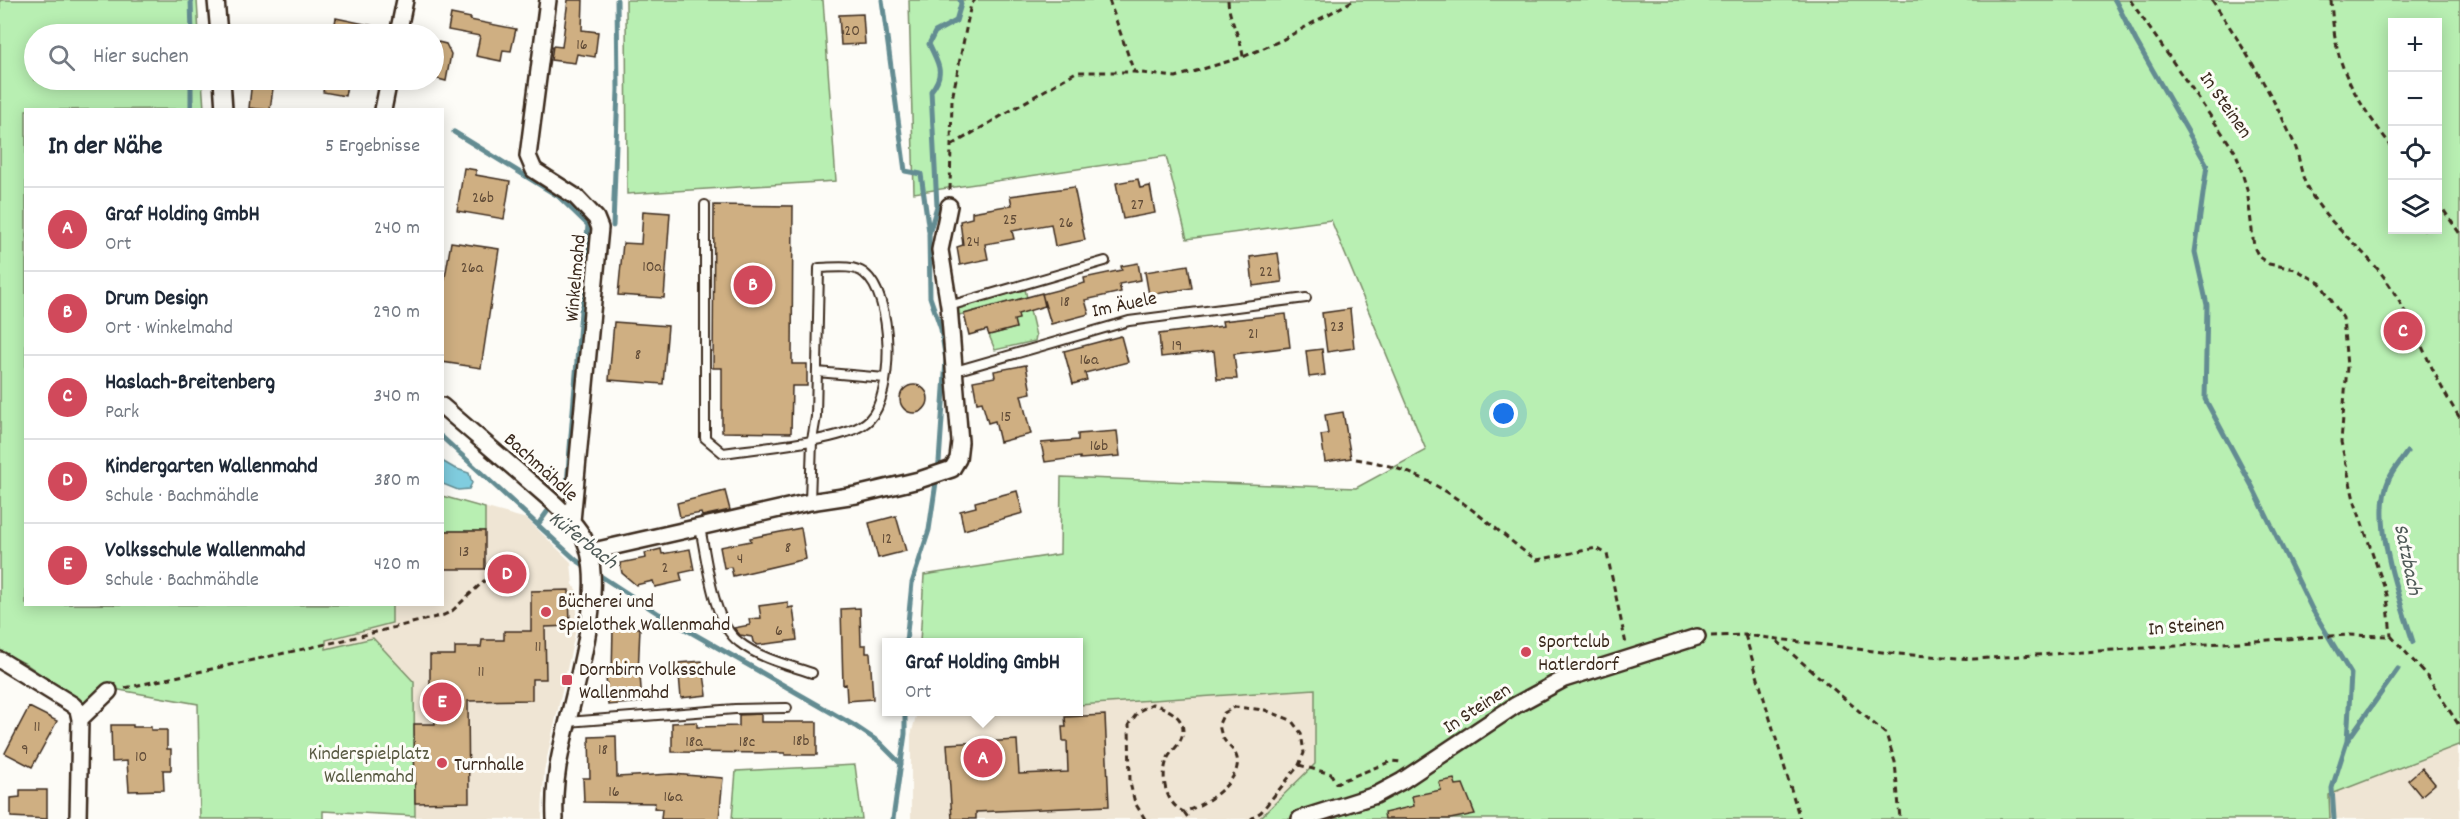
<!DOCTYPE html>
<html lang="de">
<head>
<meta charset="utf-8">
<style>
	body { margin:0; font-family:Dekko,sans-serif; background:#f6f6f7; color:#1f2937 }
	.controls { position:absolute; right:18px; top:18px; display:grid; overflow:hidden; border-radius:0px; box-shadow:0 3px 15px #0003 }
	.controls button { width:54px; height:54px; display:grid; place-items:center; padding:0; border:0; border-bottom:2px solid #e0e1e3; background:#fff; color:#1f2937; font:30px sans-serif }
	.you { position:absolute; left:1504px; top:414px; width:21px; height:21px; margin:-15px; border:4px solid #fff; border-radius:50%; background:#1a73e8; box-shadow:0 0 0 9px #1a73e833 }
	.badge { display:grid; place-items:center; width:39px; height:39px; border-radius:50%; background:#d1495b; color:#fff; font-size:20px; font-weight:700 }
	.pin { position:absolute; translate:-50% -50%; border:3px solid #fff; box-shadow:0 2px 6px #0006 }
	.popup { position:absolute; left:882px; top:638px; width:201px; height:78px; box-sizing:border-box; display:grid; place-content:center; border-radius:0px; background:#fff; filter:drop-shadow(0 2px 4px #0005); font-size:20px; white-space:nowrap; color:#747a83 }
	.popup b { font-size:22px; color:#1f2937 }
	.popup::after { content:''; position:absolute; left:50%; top:100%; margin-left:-12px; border:12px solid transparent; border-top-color:#fff }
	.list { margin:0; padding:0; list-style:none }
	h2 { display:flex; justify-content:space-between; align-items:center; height:78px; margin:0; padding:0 24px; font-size:26px }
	h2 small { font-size:20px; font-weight:400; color:#747a83 }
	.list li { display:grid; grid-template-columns:39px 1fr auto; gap:18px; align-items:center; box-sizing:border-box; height:84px; padding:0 24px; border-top:2px solid #e0e1e3 }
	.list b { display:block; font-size:22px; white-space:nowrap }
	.list p { margin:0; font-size:20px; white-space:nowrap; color:#747a83 }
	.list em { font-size:20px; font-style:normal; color:#747a83 }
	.icon { flex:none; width:33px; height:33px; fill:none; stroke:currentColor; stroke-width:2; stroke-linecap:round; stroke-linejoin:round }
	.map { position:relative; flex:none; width:2460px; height:819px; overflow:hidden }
	.search { position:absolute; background:#fff; box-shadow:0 3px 15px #0003; left:24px; top:24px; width:420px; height:66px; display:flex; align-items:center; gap:15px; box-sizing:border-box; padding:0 21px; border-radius:33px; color:#747a83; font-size:22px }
	.panel { position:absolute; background:#fff; box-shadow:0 3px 15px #0003; left:24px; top:108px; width:420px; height:498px; border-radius:0px }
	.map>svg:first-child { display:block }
	.built { fill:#efe5d4 }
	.green { fill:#b8efb2; stroke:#7a8c68; stroke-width:1.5; fill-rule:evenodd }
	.water { fill:#80cddf; stroke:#648c92; stroke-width:1.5 }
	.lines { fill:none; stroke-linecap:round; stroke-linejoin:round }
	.stream { stroke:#648c92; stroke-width:5 }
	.building { fill:#cfaf82; stroke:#3b2a1e; stroke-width:1.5 }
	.service-casing { stroke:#3b2a1e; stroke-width:12 }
	.minor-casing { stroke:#3b2a1e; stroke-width:20 }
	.path { stroke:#3b2a1e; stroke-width:3; stroke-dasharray:6 4.5; stroke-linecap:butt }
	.service { stroke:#fdfcf7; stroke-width:8 }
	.minor { stroke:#fdfcf7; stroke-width:15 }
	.poi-dot { fill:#d1495b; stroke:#fdfcf7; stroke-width:2 }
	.labels { text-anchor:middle; stroke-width:6; stroke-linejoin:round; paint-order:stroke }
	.number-label { font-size:16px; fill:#604b37 }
	.street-label { font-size:20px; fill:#3b2a1e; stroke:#fdfcf7 }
	.poi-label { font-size:20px; fill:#3b2a1e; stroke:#fdfcf7; text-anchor:start }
	.park-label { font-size:20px; fill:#5a5b43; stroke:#fdfcf7 }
	.water-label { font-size:21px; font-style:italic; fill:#505b58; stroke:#fdfcf7 }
</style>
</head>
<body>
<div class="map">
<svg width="2460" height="819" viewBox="0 0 2460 819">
	<rect width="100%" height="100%" fill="#fdfcf7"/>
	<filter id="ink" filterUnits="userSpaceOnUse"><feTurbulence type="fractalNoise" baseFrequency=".0167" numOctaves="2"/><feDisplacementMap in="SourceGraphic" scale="12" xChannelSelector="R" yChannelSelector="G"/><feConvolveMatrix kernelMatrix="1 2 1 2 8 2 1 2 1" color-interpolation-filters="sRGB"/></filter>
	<g filter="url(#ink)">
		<path class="built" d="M443,496L527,519L571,562L573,585L577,591V625L544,771L542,819H457L323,811L325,650L329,605L442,604Z
			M1315,688V764L1259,819H911V735L916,716L969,712H1079V703Z
			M2458,745L2460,819H2330L2329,795Z"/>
		<path class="green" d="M0,0H197L199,34H34V80H202L204,109L26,110V604L392,605V623L326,640V649L373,638L414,682L415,816L323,811V819H200L198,704L108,688L86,707L26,664L0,651Z
			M626,0H823L836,181L627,194Z
			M909,0H2460V746L2458,745L2329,795L2330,819H1259L1315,764V689L1079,705V642H920L924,575L1060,554L1061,477L1356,488L1426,450L1331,220L1187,239L1166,156L914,193ZM2392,22H2438V230H2392Z
			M1025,289L1036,336L1035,341L995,350L989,335L1016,328L1008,302L959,315L961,347H959L955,312L957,309Z
			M442,496L485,508V531H443Z
			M855,765L862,819H732L736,771Z"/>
		<path class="water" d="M442,461L454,468L469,473L472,483L469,489L458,490L443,484Z"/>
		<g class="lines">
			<path class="stream" d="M191,0L192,34
				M882,0L905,171L921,174L929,232
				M2115,0L2136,41L2207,165L2195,252L2207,305L2205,399L2253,488L2312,609L2351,674L2347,741L2332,788L2334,819
				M191,110V80
				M454,132L558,196L588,225L567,485L564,490
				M613,226L618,89L617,0
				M442,437L576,560L659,614L855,726L879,742L901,764
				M2407,452C2401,461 2393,470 2389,479C2370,521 2400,600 2413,642
				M539,523L547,512
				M906,642L912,583L929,530L939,462L946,360L941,329L930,297L929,234L937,206L931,91C946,72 938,64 929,44L935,32L956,21L961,4L960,0
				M2347,741L2398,669
				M893,819L905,734V712"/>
		</g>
		<path class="building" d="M568,0H583L582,30L598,32L595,57L577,54L575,63L551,60L553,46L562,47Z
			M451,14L471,18L470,20L516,29L511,51L503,50L501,61L476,56L480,36L448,30Z
			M863,14L865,44L841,45L839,15Z
			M336,18L384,28L383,34H333Z
			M434,41L446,44L451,54L446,81L434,78Z
			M252,80L274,81L270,110L249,108Z
			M325,80L348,81L345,96L323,92Z
			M464,168L476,170V175L510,181L504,219L457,211Z
			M1138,179L1140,188L1150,186L1155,213L1123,219L1116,183Z
			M1074,187L1085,240L1055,246L1051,224L1012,231L1014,239L985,244L988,259L960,265L957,247L963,245L960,221L972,218V212L1012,205L1010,196Z
			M714,205L793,206L792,364H807V386H792L791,433L722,432V368H713Z
			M643,211L670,213L664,298L618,295L623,243L641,244Z
			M451,242L499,249L481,368L442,362V295Z
			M1278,253L1282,282L1253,286L1250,257Z
			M1138,263L1141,280L1119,284L1121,292L1085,300L1089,314L1051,324L1042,294L1085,283L1084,278L1122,270L1121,266Z
			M1188,265L1192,288L1149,295L1145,272Z
			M1042,293L1045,306L1018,314L1019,319L1014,320L1016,328L989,335L987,330L969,335L964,314Z
			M1350,309L1354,348L1327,352L1322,313Z
			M1286,314L1290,347L1234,354L1237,379H1217L1214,351L1161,357L1159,334L1223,326L1222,321Z
			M614,322L668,326L663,384L609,380Z
			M1121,336L1128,362L1085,373L1087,380L1073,384L1064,351Z
			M1322,349L1325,375L1309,377L1306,351Z
			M1026,365L1031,393L1021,395L1031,434L1000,442L995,421L988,423L982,402L977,403L973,381L995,377L994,371Z
			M900 399a14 14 0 1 1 28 0a14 14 0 1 1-28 0Z
			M1343,412L1351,458L1325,462L1321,435L1328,434L1325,415Z
			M1117,431L1120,456L1080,459V457L1045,462L1041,443L1078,440V434Z
			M725,491L730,510L702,516L701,513L680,517L677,503Z
			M1017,491L1023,513L964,530L960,511L976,507L975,502Z
			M896,516L906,551L878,558L869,523Z
			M801,528L806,559L733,576L731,567L724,568L720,547L751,541L750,538Z
			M442,531H485V569H442Z
			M661,549L662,554L690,549L694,570L680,573L682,581L655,587L653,581L636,585L622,573L620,563L646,558L645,553Z
			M569,590L570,626L545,627L546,679H532V700L468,701L469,802L415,803L414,724H435V687H430V655H455V647H481L482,640H504V631H531V591Z
			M788,602V608L793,607L797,640L758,645L753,642L752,637L740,635L734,628L750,625L749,619L761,618L759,606Z
			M860,608L861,645H866V653H870L873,699L847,701L846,684L843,685L841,609Z
			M613,627L640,628L638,675H640L642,702L608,705L606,676H612Z
			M702,661L707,695L681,698L678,663Z
			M29,707L57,721L32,767L5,753Z
			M761,714V722H817V755H785V753L672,752V723L697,722V727L739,726V715Z
			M1105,715L1109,806L976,812V819H952L947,744L1017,740L1019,774L1068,772L1067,741H1063L1062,727H1066L1065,717Z
			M111,725H133V727H151V730H167V749H171V770H163L164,790L129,791L127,761L112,762Z
			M616,736L617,777L672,774L723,778L719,819H661L662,809L654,808L655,803L584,802L583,778H590L589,737Z
			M2422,768L2435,784L2421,796L2408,780Z
			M1454,779L1456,785L1463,784L1475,814L1450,819H1385L1384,813L1414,806L1412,796L1441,790L1439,782Z
			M20,790H47V819L11,817V798L20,797Z"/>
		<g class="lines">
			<defs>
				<path id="service" d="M705,205V438L723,453C755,448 848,442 869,420C895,394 894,296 864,273C852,264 832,268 819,268L816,417L812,440L810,502
					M949,306L1105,261
					M955,371L1129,321L1306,298
					M817,372L885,378
					M700,528C707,559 712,622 739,642C759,658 788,665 812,673
					M567,722L735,709L787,708"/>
				<path id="minor" d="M216,0L219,34
					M548,0L528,156L534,170L576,197L596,218L600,228L572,521
					M398,34L405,0
					M222,80L224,110
					M383,110L389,80
					M442,406C469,429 495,452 522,475C542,493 565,510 580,532C613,578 571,698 561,751C556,773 554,796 555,819
					M589,552L810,502L856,495L919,480L952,469L958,459L960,442L949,306L940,250L949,206
					M0,660L73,705L78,710L80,719L78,819
					M80,719L109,691
					M1300,819L1376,795L1402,781L1516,705L1564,679L1697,637"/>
			</defs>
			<use href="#service" class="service-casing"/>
			<use href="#minor" class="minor-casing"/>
			<path class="path" d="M1109,0L1134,72
				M1228,0C1229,22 1241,36 1243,57
				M2130,0L2236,153L2247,189L2254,247L2259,257L2269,264L2295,269L2320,283L2343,318L2347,367L2341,442L2354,500L2387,595L2391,636
				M2212,0C2242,45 2272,93 2294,143C2300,157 2300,173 2307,187C2326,223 2360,245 2384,277C2415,321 2430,374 2460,418
				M2331,0C2332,14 2333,28 2336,42C2343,82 2368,115 2392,147
				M952,145L1076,72H1134L1176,77L1243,57L1282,40L1354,0
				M950,190L952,99L971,4L975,0
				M2438,202L2460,234
				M1356,459C1432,470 1467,506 1525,552L1537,560L1596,548L1607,554L1626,644
				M1745,635L1800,819
				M1711,636L1745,635L1898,654L1974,659L2347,635L2391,636
				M2391,636L2428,677L2460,727
				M1777,641L1886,734L1895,762L1900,819
				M125,688L340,641L444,615L452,611L485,580
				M1299,765L1331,774L1336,783L1392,761L1401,762
				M1184,812L1189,819
				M1145,819L1135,803L1130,783L1129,724L1139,711L1152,704C1169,708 1191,720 1180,741C1177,748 1169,753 1167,760C1160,779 1166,804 1184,812C1204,805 1242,782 1237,758C1235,750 1227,745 1223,738C1221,734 1220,729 1219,724L1224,713L1235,707L1265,710L1291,720L1301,733L1304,753L1299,765L1261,812L1251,819"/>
			<use href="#service" class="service"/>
			<use href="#minor" class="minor"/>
		</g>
	</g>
	<g class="poi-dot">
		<circle cx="546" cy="612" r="6"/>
		<circle cx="1526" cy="652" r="6"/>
		<rect x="561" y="674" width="12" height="12" rx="3"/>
		<circle cx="442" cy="763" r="6"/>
	</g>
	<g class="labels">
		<g class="number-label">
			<text x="852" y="35">20</text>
			<text x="582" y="49">16</text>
			<text x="483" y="202">26b</text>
			<text x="1137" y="209">27</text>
			<text x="1010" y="224">25</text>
			<text x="1066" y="227">26</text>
			<text x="973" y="246">24</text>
			<text x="652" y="271">10a</text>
			<text x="472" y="272">26a</text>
			<text x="1266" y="276">22</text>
			<text x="1065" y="306">18</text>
			<text x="1337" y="331">23</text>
			<text x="1253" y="338">21</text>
			<text x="1177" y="350">19</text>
			<text x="638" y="359">8</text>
			<text x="1089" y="364">16a</text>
			<text x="1006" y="421">15</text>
			<text x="1099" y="450">16b</text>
			<text x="887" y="543">12</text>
			<text x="788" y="552">8</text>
			<text x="464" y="556">13</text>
			<text x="740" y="563">4</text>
			<text x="665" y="572">2</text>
			<text x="779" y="635">6</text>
			<text x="538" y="651">11</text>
			<text x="481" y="676">11</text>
			<text x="37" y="731">11</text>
			<text x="801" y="745">18b</text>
			<text x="694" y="746">18a</text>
			<text x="747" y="746">18c</text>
			<text x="25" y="754">9</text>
			<text x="603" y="754">18</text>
			<text x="141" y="761">10</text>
			<text x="614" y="796">16</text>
			<text x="673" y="801">16a</text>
		</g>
		<g class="street-label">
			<text transform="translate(2227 104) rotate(55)" y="7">In Steinen</text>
			<text transform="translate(574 278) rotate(-85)" y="7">Winkelmahd</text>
			<text transform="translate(1124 303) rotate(-12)" y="7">Im Äuele</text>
			<text transform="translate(542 466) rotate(42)" y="7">Bachmähdle</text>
			<text transform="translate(2186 625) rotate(-4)" y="7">In Steinen</text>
			<text transform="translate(1476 707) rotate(-33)" y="7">In Steinen</text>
		</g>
		<g class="poi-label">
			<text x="558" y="607">Bücherei und<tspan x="558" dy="23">Spielothek Wallenmahd</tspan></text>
			<text x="1538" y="647">Sportclub<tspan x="1538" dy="23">Hatlerdorf</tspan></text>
			<text x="579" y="675">Dornbirn Volksschule<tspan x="579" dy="23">Wallenmahd</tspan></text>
			<text x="454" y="770">Turnhalle</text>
		</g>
		<g class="park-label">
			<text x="369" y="759">Kinderspielplatz<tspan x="369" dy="23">Wallenmahd</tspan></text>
		</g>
		<g class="water-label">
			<text transform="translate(584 539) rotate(38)" y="7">Küferbach</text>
			<text transform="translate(2409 559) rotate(78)" y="7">Satzbach</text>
		</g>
	</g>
</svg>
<div class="controls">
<button>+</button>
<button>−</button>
<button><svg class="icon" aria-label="locate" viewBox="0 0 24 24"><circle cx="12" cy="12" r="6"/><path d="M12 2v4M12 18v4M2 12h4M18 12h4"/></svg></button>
<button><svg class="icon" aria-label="layers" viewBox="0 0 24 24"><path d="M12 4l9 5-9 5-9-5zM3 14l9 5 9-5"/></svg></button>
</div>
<div class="you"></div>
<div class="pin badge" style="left:983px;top:758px">A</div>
<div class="popup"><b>Graf Holding GmbH</b>Ort</div>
<div class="pin badge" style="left:753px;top:285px">B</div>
<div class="pin badge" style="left:2403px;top:331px">C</div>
<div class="pin badge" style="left:507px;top:574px">D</div>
<div class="pin badge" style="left:442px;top:702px">E</div>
<div class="search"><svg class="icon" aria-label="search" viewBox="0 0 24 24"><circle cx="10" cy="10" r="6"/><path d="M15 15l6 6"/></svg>Hier suchen</div>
<section class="panel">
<h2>In der Nähe<small>5 Ergebnisse</small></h2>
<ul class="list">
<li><span class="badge">A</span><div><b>Graf Holding GmbH</b><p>Ort</p></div><em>240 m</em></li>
<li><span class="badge">B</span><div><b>Drum Design</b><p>Ort · Winkelmahd</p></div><em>290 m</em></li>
<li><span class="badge">C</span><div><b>Haslach-Breitenberg</b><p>Park</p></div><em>340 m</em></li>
<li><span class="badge">D</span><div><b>Kindergarten Wallenmahd</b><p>Schule · Bachmähdle</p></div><em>380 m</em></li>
<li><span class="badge">E</span><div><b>Volksschule Wallenmahd</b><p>Schule · Bachmähdle</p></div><em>420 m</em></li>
</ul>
</section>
</div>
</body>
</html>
